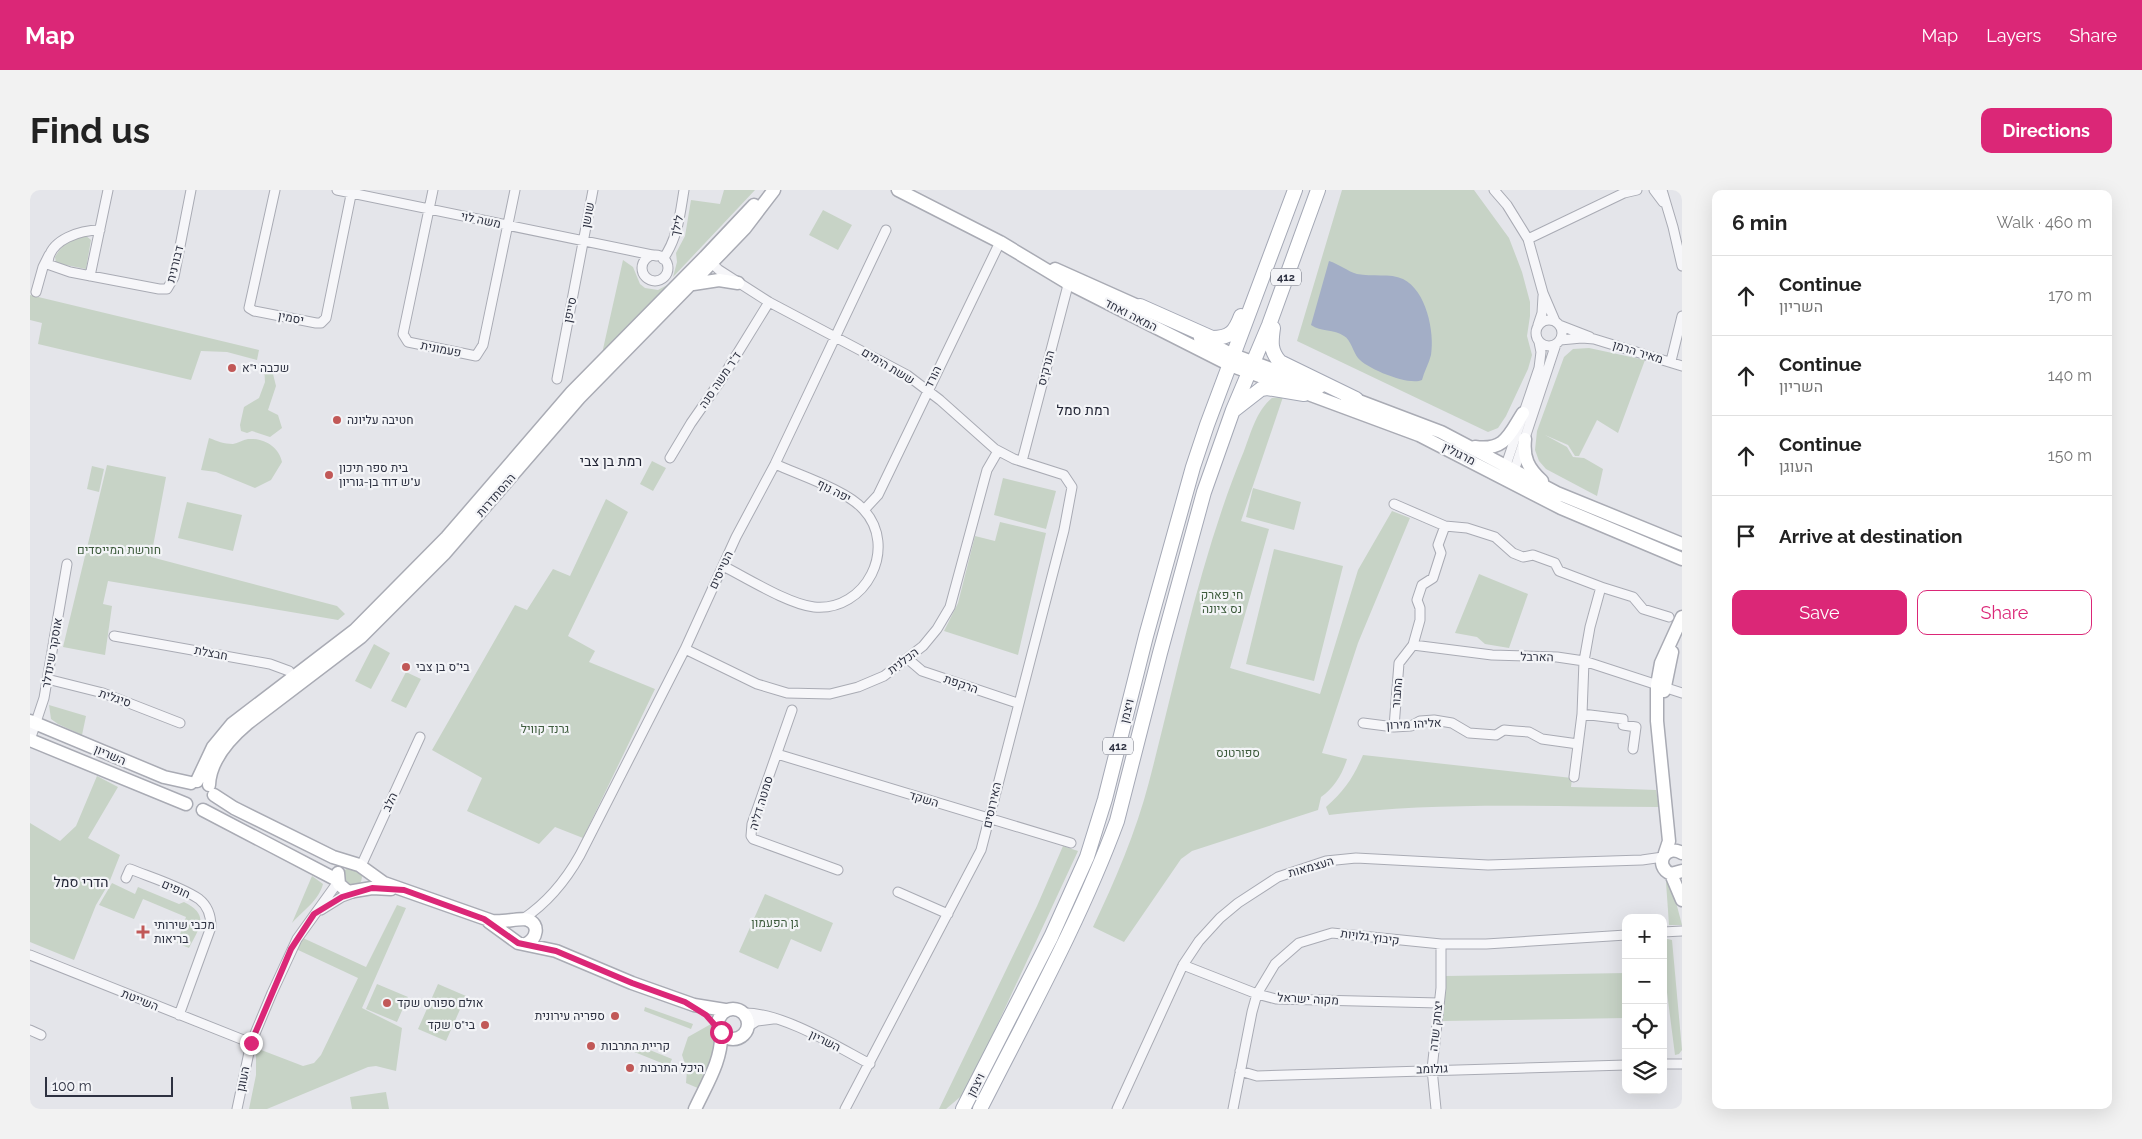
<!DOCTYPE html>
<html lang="en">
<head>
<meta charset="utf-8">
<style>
	body { margin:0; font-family:Raleway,Heebo,sans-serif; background:#f2f2f2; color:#222 }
	.controls { position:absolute; right:15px; bottom:15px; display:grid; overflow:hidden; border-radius:10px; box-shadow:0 5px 20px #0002 }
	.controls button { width:45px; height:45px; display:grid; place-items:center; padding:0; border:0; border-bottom:1px solid #e0e0e0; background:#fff; color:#222; font:25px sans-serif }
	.scale { position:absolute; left:15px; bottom:12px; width:128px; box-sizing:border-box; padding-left:5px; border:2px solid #2d3141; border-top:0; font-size:14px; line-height:18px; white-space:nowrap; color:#2d3141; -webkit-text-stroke:4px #f3f4f7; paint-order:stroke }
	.stop { position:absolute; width:15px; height:15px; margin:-11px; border:4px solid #db2777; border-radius:50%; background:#fff }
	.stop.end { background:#db2777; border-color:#fff; box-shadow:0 1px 5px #0008 }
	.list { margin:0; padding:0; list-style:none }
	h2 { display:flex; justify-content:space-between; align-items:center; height:65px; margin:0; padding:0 20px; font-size:21px }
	h2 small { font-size:16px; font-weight:400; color:#767676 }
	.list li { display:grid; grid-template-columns:32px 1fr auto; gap:15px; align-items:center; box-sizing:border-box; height:80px; padding:0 20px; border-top:1px solid #e0e0e0 }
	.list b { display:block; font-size:19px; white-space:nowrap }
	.list p { margin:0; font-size:16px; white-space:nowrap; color:#767676 }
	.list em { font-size:16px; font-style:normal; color:#767676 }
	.actions { display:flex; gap:10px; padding:15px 20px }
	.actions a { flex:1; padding:11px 0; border:1px solid #db2777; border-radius:10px; text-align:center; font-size:18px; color:#db2777 }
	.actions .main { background:#db2777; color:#fff }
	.icon { flex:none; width:28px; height:28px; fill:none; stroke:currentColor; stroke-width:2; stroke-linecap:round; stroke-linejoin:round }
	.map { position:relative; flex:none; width:1652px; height:919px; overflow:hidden; border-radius:10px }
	header { display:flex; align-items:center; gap:30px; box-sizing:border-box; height:70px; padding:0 25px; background:#db2777; color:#fff }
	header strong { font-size:24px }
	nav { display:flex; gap:28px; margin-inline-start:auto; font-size:18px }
	.intro { display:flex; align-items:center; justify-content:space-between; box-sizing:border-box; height:120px; padding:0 30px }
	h1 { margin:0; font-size:35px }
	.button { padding:12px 22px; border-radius:10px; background:#db2777; color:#fff; font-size:18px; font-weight:700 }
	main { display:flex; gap:30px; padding:0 30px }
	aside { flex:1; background:#fff; border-radius:10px; box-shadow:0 5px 20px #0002 }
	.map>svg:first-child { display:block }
	.green { fill:#c7d3c6 }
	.water { fill:#a3aec6 }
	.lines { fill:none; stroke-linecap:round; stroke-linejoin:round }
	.street-casing { stroke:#a9abb4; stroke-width:11 }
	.secondary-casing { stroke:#a9abb4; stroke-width:15 }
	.primary-casing { stroke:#a4a8b5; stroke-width:16 }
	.street { stroke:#f6f6f9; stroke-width:9 }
	.secondary { stroke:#fff; stroke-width:12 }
	.primary { stroke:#fff; stroke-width:14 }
	.route { stroke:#db2777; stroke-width:6 }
	.poi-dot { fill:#c15857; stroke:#f3f4f7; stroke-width:2 }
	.labels { text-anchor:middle; stroke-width:4.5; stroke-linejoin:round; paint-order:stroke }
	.shield { fill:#f3f4f7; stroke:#686c78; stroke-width:1 }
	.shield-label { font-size:11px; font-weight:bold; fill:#2d3141 }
	.street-label { font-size:12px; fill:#2d3141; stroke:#f3f4f7 }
	.poi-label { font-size:12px; fill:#2d3141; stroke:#f3f4f7; text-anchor:start }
	.park-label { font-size:12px; fill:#3d5b3c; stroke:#f3f4f7 }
	.neighbourhood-label { font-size:14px; fill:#1f2232; stroke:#f3f4f7 }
</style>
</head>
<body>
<header>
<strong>Map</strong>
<nav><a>Map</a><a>Layers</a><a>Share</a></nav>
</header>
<div class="intro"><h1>Find us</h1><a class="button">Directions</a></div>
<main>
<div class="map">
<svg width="1652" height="919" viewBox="0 0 1652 919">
	<rect width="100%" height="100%" fill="#e4e5ea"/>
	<path class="green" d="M694,0H725L643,87L647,72L646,63L655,46L661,10L690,14Z
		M1312,0H1444L1479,48L1492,82L1500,112V126L1497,146L1502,165L1498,179L1476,226L1468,238L1458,242L1267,151Z
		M793,20L822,35L808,60L779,45Z
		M55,45L61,50L56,79L26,73L25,67C32,54 41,50 55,45Z
		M593,70L603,77L610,94L615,98L628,100L639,94L571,168Z
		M0,105L229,160L227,170L197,162L171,161L161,190L8,154L12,133L0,130Z
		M1559,158L1615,170L1588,243L1567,230L1549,266H1545L1538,255L1515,245L1537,257L1543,267L1554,268L1573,279L1567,306L1516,279L1509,271L1505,260L1507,241L1534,167L1543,159Z
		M234,176H241L246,196L238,220L248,225L252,238L240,247L222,241L217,243L211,241L210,235L214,217L229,208L235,192Z
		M1253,207L1211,331L1239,339L1200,478L1290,504L1328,380L1362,321L1380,328L1328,453L1292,563L1317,569C1312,585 1304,598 1291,607L1288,620L1162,661L1151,669L1094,752L1063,737C1085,691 1106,642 1119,592C1148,481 1170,367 1214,261C1221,243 1226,221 1242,208Z
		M179,248C187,251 194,254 203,254C208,253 213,250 218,249C234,248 249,257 252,272L241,290L225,298L186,282L171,280Z
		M622,271L636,278L623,301L610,294Z
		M77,275L136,287L121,367L307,416L315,424L308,430L78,391L73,414L82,416L75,465L33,457Z
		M62,276L74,279L69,302L57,299Z
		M973,288L1026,301L1016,339L964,325Z
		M1223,298L1271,312L1264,340L1216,327Z
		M576,309L598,322L538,446L565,461L559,472L625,499L553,648L525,637L509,654L437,621L452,588L402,560L485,415L497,420L523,379L540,386Z
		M157,312L212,325L203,361L148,348Z
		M970,332L1016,343L988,465L914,441L928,413L945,346L965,351Z
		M1244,359L1313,376L1284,491L1216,474Z
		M1449,384L1498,404L1479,458L1455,454L1447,447L1425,443Z
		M344,454L360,463L341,499L325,491Z
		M376,482L391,489L376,518L361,511Z
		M19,515L56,526L52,545L28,534L21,529Z
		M1333,565L1542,588L1541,597L1626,600L1629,617C1519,617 1408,611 1299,625L1296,617C1315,600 1323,588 1333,565Z
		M67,586L88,597L58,648L90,665L79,693L66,715L44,770L0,752V633L30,651L46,636Z
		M1033,656L1048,661L936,902L916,919H909L1007,716Z
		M312 687a10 10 0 1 1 20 0a10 10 0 1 1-20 0Z
		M282,686L293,694C289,710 273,721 262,733Z
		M1636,692L1642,697L1652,735H1639Z
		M82,693L105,704L108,697L149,714L154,712C180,725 170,737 159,758L147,753L156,727L113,709L104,729L69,715Z
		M735,704L803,733L791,762L761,749L748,779L709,762Z
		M367,715L376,718L332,818L372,838L366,881L346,876L338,877L237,919H219L226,885V858L273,876L284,873L291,865L328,788L266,759L273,748L336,777Z
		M1633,748L1642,750L1652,860L1649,864L1645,865L1634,779Z
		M1596,783V828L1413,831L1416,786Z
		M347,794L378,807L367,832L336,819Z
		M408,794L436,806L416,851L388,839Z
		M615,817L663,834L661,839L614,821Z
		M681,834L685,839L689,852L670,899L656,893L657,880L652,865L658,847Z
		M600,852L642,869L639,876L597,859Z
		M356,902L359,919H322L320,907Z"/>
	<path class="water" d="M1299,71C1309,74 1317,81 1327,84C1342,87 1360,83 1373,89C1396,100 1405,142 1401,165C1399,173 1394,182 1392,190C1379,196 1337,179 1328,168C1323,162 1321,150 1314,146C1304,139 1291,142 1281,135Z"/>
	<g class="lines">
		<defs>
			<path id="street" d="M245,0L219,118L224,121L286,133H291L296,128L322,0
				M307,0L627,66
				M403,0L373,144L378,152L446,166L453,155L485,0
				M1464,0L1477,15L1498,49L1513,103L1525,131
				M1624,0L1633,12
				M1632,0L1643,37L1652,76
				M70,40C51,40 20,49 18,72L20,75L40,82L129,99H137L144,87L161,0
				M1498,49L1594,3L1607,0
				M612 78a13 13 0 1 1 26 0a13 13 0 1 1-26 0Z
				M633,69C648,48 650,24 654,0
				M677,69L689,80L739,112L877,185L910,210L965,259L984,269L1034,285L1042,297L1034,340L951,660L815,919
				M60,86L78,0
				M6,102L13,77L19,65
				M1506 143a13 13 0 1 1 26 0a13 13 0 1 1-26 0Z
				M1508,135L1512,123L1513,106
				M1529,135L1560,147
				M1530,150L1552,148L1564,149L1652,176
				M1641,171L1652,126
				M527,189L563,0
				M640,268L661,233L691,190L739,112
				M992,271L1037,99L1038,87
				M1474,281L1509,178L1511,162L1509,152
				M1480,283L1484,281L1486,275L1526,154
				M1364,314L1415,336
				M834,320L848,305L970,52
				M693,376C717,388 758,414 784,417C836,422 869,357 833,319C816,300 769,285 745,274
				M1571,397L1603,407L1613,419L1639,427
				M84,446L240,474L259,481L267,491
				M1383,455L1462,465L1527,467L1554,471L1652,503
				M655,459L727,494L757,503L800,504L828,497L854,486L893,456L907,439L920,417L957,280L968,261
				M878,469L892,481L987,513
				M17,489L73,503L150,533
				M762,520L722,634L721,646L723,649L808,680
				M1552,524L1593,529V535L1606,537L1603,559
				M1333,533L1364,537L1381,536L1390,531L1404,530L1422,533L1439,543L1466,545L1474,540L1485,541L1499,542L1512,549L1548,554
				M1364,537L1369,473L1383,455L1390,430V418L1387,410L1392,395L1403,388L1411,363L1408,355L1415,336L1437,338L1465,347L1483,363L1493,367L1503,365L1525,373L1529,381L1571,397L1560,437L1554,471L1552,524L1544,587
				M0,550L14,508L37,374
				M747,564L1041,653
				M331,676L390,547
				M96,688L100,679C120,687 152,697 169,709C178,716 181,726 181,737L149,825
				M868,702L918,724
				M291,720L312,707L323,703
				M493,729C517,713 536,690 550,665L655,459L706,347L745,274L856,40
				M1633,742L1652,741
				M0,765L221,853
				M1153,775L1227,804L1246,809L1409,813
				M715,823C753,823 806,856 840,874
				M719,836L727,831L743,829
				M0,840L11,845
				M1633,874H1652
				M1210,881L1227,886L1596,875
				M207,919L221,853L242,803L267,749L308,692
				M1087,919L1153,775L1169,751L1190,728L1208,713L1248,687L1296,671L1326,668L1458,675L1612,670L1633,667
				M1203,919L1222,822L1227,804L1245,774L1269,753L1302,743L1411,754H1456L1596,745
				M1406,919L1402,879L1411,798V754"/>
			<path id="secondary" d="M868,0L970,52L1038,93L1200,175L1389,245L1531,318L1652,369
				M1025,79L1119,121
				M663,94L689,90L708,93
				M1170,148L1203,165L1290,197
				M1316,206L1411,242L1527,303L1652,354
				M1495,249C1493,268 1498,278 1512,291
				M1445,257C1475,261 1479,245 1493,223
				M1634,501L1642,462
				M0,531L134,587L161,593
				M0,550L156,614
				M167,591L183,557L202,534L325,440L417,347L542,202L675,67L724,15
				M179,595C180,570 199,549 218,533L331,447L414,364L549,208L692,62L715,38L744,0
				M184,605L204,618L303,667L329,675L354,693L462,731C472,733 492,727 498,730C510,734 507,749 496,754
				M173,620L307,690
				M1635,663L1639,651L1627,531V495L1631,473L1652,427
				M1652,663C1635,653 1623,676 1641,684L1652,681
				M308,683L309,694L318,702L342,698L361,699
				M1641,684L1652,710
				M459,732L488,753L526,761L602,793L664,815L695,820
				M688 834a15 15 0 1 1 30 0a15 15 0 1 1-30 0Z
				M665,919C676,895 693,869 691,842"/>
			<path id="primary" d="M1110,116L1182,148C1200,148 1205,142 1211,126
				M1243,138C1241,152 1240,161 1250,172L1326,209
				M1204,220L1231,199L1237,198L1274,204
				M933,919L1021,747L1057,667L1075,609L1116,446L1163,277L1177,235L1265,0
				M950,919C998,824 1050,731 1087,631L1130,463L1174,302L1203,220L1239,135L1288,0"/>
		</defs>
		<use href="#street" class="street-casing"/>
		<use href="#secondary" class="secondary-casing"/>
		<use href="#primary" class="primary-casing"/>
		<use href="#street" class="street"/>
		<use href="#secondary" class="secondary"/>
		<use href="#primary" class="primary"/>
	</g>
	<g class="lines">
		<path class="route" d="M221,853L261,759L284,724L312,707L342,698L374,700L454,729L488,753L526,761L602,793L655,812L676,825L691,842"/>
	</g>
	<g class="poi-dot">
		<circle cx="202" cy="178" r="5"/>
		<circle cx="307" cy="230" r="5"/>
		<circle cx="299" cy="285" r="5"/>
		<circle cx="376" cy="477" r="5"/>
		<path d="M110.5 734.5h5v5h5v5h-5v5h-5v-5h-5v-5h5z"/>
		<circle cx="357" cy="813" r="5"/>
		<circle cx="585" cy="826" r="5"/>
		<circle cx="455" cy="835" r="5"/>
		<circle cx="561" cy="856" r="5"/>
		<circle cx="600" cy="878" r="5"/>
	</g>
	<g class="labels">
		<g class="shield">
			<rect x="1241" y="78.5" width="30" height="17" rx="4"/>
			<rect x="1073" y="547.5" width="30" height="17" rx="4"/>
		</g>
		<g class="shield-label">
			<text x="1256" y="91">412</text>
			<text x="1088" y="560">412</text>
		</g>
		<g class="street-label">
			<text transform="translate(558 25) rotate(-79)" y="4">שושן</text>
			<text transform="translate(451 30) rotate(12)" y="4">משה לוי</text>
			<text transform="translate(647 36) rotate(-77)" y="4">לילך</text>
			<text transform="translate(145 74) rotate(-76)" y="4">דבורנית</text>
			<text transform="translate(540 120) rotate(-79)" y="4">סייפן</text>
			<text transform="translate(1101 125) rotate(27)" y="4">המאה ואחד</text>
			<text transform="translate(261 128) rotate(11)" y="4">יסמין</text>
			<text transform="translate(411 159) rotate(11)" y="4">פעמונית</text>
			<text transform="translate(1608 162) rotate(17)" y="4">מאיר הרמן</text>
			<text transform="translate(858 176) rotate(31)" y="4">ששת הימים</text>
			<text transform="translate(1016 178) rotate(-75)" y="4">הנרקיס</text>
			<text transform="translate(903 187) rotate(-64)" y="4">הורד</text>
			<text transform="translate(690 190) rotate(-56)" y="4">ד"ר משה סנה</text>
			<text transform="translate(1429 264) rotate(27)" y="4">מרגולין</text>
			<text transform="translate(804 301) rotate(27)" y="4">יפה נוף</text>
			<text transform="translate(466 305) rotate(-49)" y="4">ההסתדרות</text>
			<text transform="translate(691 380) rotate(-65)" y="4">הטייסים</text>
			<text transform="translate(22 463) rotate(-80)" y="4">אוסקר שינדלר</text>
			<text transform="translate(181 463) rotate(11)" y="4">חבצלת</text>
			<text transform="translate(1507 467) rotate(1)" y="4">הארבל</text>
			<text transform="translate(873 471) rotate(-37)" y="4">הכלנית</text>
			<text transform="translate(931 494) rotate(19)" y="4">הרקפת</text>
			<text transform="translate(1367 503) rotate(-85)" y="4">התבור</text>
			<text transform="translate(85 508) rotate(19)" y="4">סיגלית</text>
			<text transform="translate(1097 521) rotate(-76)" y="4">ויצמן</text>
			<text transform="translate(1384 534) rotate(-3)" y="4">אליהו מירון</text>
			<text transform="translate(80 565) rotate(23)" y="4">השריון</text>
			<text transform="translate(894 609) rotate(17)" y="4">השקד</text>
			<text transform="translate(360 612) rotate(-65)" y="4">הלב</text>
			<text transform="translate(731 613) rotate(-73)" y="4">סמטה דליה</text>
			<text transform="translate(962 615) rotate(-77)" y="4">האירוסים</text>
			<text transform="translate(1281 677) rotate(-16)" y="4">העצמאות</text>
			<text transform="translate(146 699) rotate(24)" y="4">חופים</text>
			<text transform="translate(1340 747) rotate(7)" y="4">קיבוץ גלויות</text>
			<text transform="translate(1278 809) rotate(3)" y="4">מקוה ישראל</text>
			<text transform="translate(110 810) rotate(22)" y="4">השייטת</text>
			<text transform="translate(1406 836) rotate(-84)" y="4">יצחק שדה</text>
			<text transform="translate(795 851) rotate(26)" y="4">השריון</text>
			<text transform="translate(1402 879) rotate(-2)" y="4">גולומב</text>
			<text transform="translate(213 889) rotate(-78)" y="4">העוגן</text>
			<text transform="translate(946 895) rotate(-63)" y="4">ויצמן</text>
		</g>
		<g class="poi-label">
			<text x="212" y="182">שכבה י"א</text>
			<text x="317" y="234">חטיבה עליונה</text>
			<text x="309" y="282">בית ספר תיכון<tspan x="309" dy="14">ע"ש דוד בן-גוריון</tspan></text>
			<text x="386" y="481">בי"ס בן צבי</text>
			<text x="124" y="739">מכבי שירותי<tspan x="124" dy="14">בריאות</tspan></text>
			<text x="367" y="817">אולם ספורט שקד</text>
			<text x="575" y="830" text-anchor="end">ספריה עירונית</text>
			<text x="445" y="839" text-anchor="end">בי"ס שקד</text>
			<text x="571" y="860">קריית התרבות</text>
			<text x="610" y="882">היכל התרבות</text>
		</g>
		<g class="park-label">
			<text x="89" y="364">חורשת המייסדים</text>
			<text x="1192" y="409">חי פארק<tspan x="1192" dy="14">נס ציונה</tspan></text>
			<text x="515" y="543">גרנד קוויל</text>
			<text x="1208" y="567">ספורטנס</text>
			<text x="745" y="737">גן הפעמון</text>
		</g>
		<g class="neighbourhood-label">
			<text x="1053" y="225">רמת סמל</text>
			<text x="581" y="276">רמת בן צבי</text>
			<text x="51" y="697">הדרי סמל</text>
		</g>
	</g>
</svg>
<div class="controls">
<button>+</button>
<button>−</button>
<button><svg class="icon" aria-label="locate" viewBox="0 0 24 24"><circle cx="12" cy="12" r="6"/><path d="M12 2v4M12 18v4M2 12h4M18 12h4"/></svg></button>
<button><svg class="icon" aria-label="layers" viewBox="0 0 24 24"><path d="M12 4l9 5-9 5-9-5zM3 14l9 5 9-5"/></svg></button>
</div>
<div class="scale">100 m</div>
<div class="stop" style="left:691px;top:842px"></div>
<div class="stop end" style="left:221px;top:853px"></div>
</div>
<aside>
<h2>6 min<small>Walk · 460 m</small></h2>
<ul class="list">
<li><svg class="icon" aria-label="ahead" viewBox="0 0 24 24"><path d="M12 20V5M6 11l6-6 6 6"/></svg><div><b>Continue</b><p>השריון</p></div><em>170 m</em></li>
<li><svg class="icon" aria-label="ahead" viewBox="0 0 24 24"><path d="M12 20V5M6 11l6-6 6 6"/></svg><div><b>Continue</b><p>השריון</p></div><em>140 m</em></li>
<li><svg class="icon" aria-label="ahead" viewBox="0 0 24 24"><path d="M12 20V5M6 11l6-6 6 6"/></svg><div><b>Continue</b><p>העוגן</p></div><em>150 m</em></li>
<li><svg class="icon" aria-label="arrive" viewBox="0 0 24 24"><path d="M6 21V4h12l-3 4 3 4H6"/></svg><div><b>Arrive at destination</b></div></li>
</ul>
<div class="actions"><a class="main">Save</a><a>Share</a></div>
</aside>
</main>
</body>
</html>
